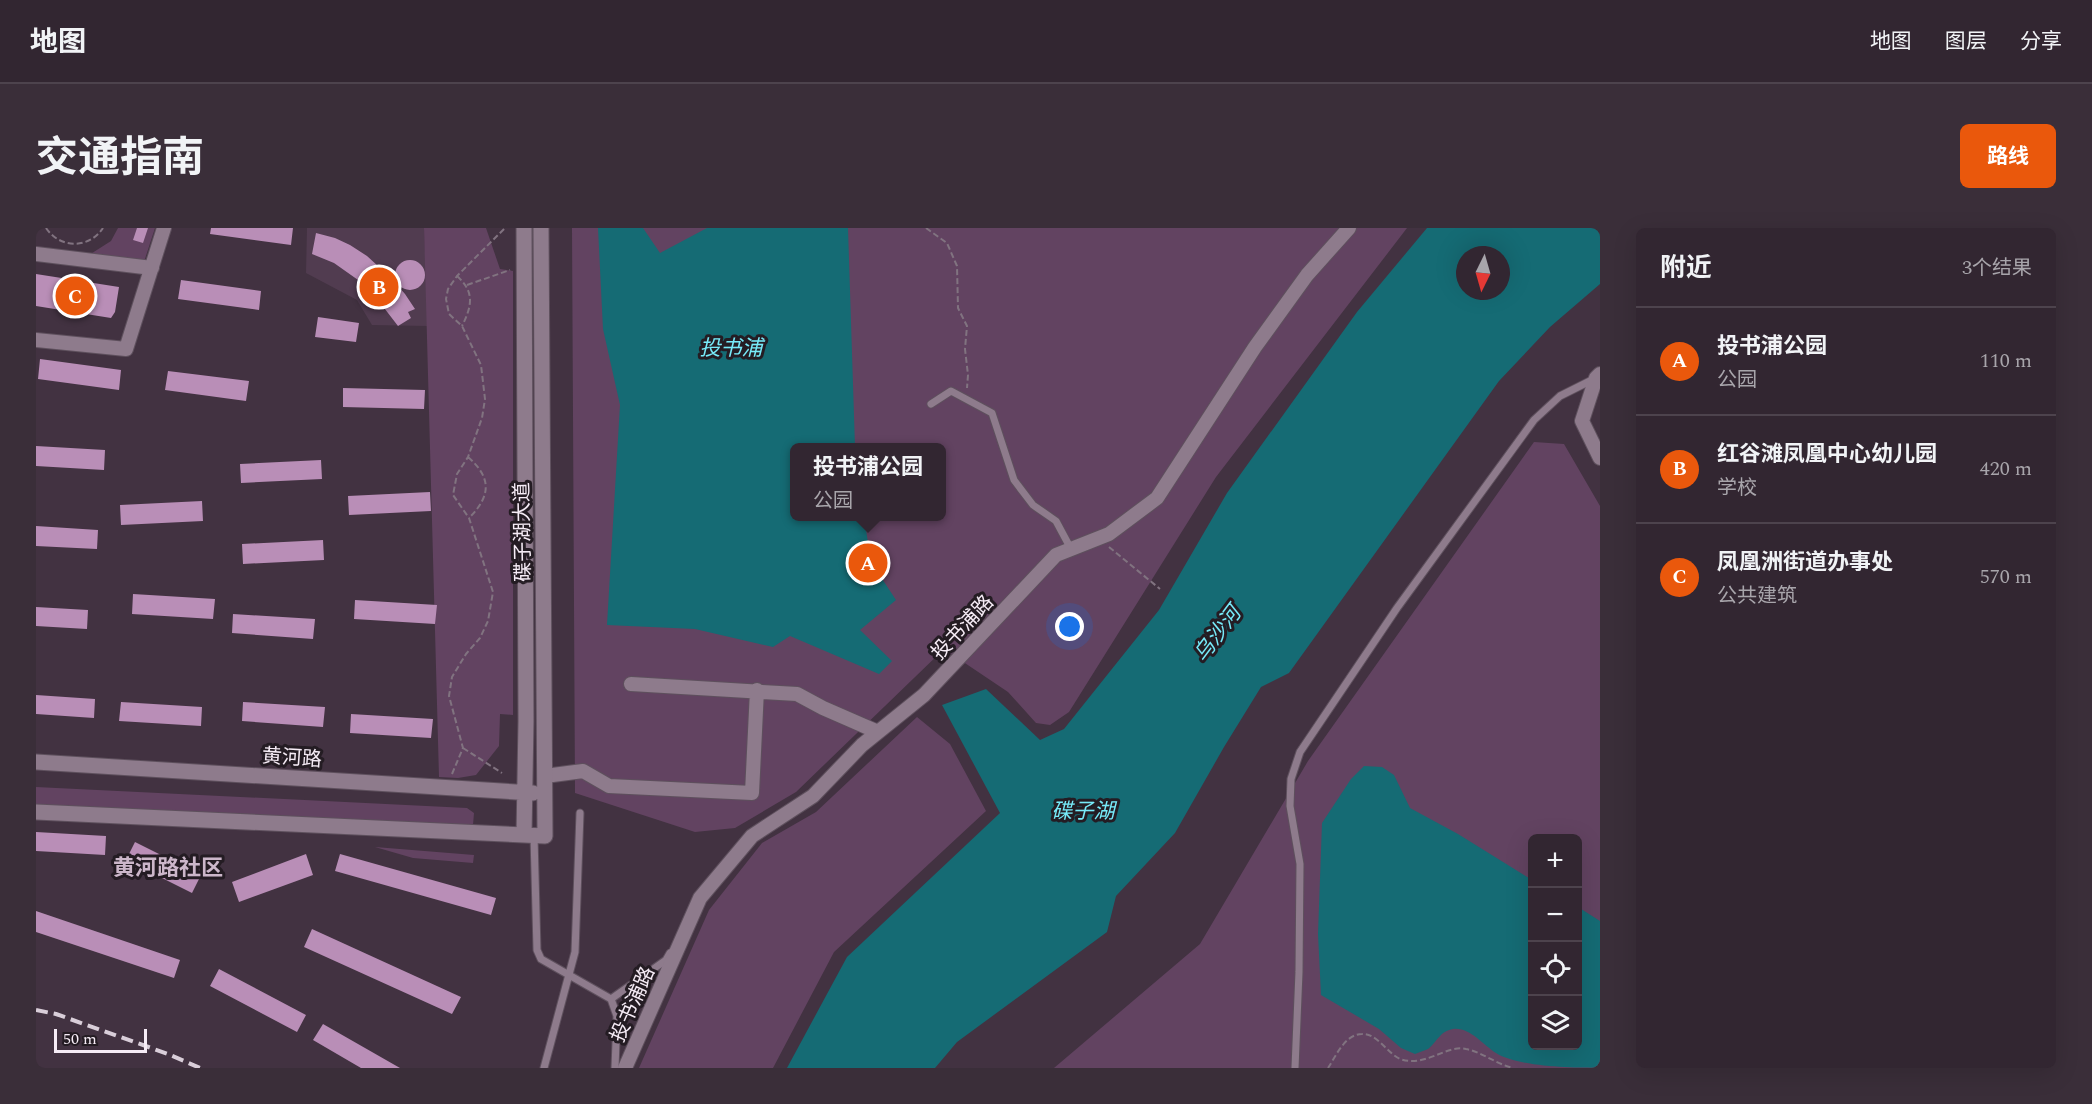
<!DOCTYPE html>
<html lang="zh">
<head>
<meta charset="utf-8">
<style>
	body { margin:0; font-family:Spectral,"Noto Sans SC",serif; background:#3a2e39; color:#f1f3f6 }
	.controls { position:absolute; right:18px; bottom:18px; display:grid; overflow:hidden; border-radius:9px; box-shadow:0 6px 24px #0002 }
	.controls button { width:54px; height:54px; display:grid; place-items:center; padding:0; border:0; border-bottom:2px solid #4d434d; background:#322631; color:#f1f3f6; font:30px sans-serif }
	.compass { position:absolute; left:1420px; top:18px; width:54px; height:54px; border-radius:50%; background:#322631; box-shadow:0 6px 24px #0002; rotate:185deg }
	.scale { position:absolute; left:18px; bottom:15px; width:93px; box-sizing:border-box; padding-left:6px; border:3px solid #f6ecf6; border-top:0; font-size:16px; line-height:21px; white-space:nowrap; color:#f6ecf6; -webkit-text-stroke:4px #241c23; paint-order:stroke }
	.you { position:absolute; left:1034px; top:399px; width:21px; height:21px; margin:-15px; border:4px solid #fff; border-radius:50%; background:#1a73e8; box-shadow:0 0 0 9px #1a73e833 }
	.badge { display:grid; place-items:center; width:39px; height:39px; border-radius:50%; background:#ea580c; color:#fff; font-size:20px; font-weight:700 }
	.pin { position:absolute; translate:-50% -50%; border:3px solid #fff; box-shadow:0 2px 6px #0006 }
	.popup { position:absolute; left:754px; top:215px; width:156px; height:78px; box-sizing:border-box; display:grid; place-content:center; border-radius:9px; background:#322631; filter:drop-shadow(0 2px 4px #0005); font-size:20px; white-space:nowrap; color:#a8a5ab }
	.popup b { font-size:22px; color:#f1f3f6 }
	.popup::after { content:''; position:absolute; left:50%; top:100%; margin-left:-12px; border:12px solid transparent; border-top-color:#322631 }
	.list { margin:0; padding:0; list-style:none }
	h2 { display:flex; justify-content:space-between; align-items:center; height:78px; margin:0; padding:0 24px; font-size:26px }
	h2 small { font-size:20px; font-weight:400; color:#a8a5ab }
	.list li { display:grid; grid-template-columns:39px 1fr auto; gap:18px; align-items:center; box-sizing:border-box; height:108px; padding:0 24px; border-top:2px solid #4d434d }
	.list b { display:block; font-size:22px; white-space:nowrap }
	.list p { margin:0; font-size:20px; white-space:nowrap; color:#a8a5ab }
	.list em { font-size:20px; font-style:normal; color:#a8a5ab }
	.icon { flex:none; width:33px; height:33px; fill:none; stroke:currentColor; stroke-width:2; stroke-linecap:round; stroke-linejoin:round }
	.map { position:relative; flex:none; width:1564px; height:840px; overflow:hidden; border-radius:9px }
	header { display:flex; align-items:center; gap:36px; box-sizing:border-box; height:84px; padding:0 30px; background:#322631; border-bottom:2px solid #4d434d }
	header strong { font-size:28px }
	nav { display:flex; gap:33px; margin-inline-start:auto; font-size:21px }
	.intro { display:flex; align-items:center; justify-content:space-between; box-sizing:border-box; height:144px; padding:0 36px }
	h1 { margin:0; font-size:42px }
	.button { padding:15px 27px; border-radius:9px; background:#ea580c; color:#fff; font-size:21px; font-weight:700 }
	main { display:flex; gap:36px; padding:0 36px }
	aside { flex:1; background:#322631; border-radius:9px; box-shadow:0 6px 24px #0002 }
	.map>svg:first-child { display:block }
	.built { fill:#513c50 }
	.green { fill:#624361; fill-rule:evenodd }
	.water { fill:#156b74; fill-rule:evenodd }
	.building { fill:#b98eb7 }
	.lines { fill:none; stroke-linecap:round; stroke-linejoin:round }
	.service-casing { stroke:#5e505d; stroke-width:9 }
	.minor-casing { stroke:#5e505d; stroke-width:16 }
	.secondary-casing { stroke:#5e505d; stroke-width:17 }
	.path { stroke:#817380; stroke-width:2; stroke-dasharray:6 3; stroke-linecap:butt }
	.service { stroke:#8e7b8c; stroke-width:7 }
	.minor { stroke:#8e7b8c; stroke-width:14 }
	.secondary { stroke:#8e7b8c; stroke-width:15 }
	.rail { stroke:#d9ced9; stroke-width:4; stroke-dasharray:12 6; stroke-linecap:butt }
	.labels { text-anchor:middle; stroke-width:6; stroke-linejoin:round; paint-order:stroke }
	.street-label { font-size:20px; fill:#f6ecf6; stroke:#241c23 }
	.water-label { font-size:21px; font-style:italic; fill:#77ebfa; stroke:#241c23 }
	.quarter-label { font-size:22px; font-weight:bold; fill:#ccb7ca; stroke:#241c23 }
</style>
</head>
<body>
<header>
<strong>地图</strong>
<nav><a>地图</a><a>图层</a><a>分享</a></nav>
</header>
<div class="intro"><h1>交通指南</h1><a class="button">路线</a></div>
<main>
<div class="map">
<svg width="1564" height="840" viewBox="0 0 1564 840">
	<rect width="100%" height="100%" fill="#423241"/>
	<path class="built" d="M271,0H388L392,98L336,97L321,72L270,45Z"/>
	<path class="green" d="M82,0H119L108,34L53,27L75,13Z
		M388,0H450L464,41L477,43V487L464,486L463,518L440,547L422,550L403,549Z
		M536,0H1371L1180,249L1033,484L1014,497L1000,495L972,464L908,421L760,564L699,600L659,604L539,565ZM758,220H906V288H758Z
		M1498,214L1528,216L1564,278V840H1018L1164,716L1272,533ZM1496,610H1542V818H1496Z
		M881,489L914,516L950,583L798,724L737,840H603L673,682L726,615L780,584Z
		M0,559L431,580L438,585L437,597L0,579Z
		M339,619L438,627L437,635L377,630Z"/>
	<path class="water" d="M562,0H607L624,25L671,0H812L819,219L758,220V288L828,289L835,334L860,372L824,402L856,433L843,446L754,408L737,419L659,401L571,397L584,177L567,101Z
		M1391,0H1564V56L1514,99L1463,153L1253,445L1225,459L1188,519L1139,605L1080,668L1071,704L921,814L899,840H751L811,729L964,585L906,477L950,461L1004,512L1028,501L1123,382L1191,265L1321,84ZM1429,27H1465V63H1429Z
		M1328,538L1346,539L1358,547L1374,580L1422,606L1496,652V818H1542V679L1564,693V840C1537,840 1482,839 1460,825C1447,817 1434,799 1417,801C1404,803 1401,814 1392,821C1388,823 1383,824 1379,826L1365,820L1343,801L1285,767L1282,706L1286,595L1315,551Z"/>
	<path class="building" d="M101,0H112L107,15L97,12Z
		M175,0H257L255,17L174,6Z
		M280,5L299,10L314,17L331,28L354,49L369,66L379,81L372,84L375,90L362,98L332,59L298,35L276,26Z
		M359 47a15 15 0 1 1 30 0a15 15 0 1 1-30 0Z
		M0,46L83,59L79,84L75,90L0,78Z
		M145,52L225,63L223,82L142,71Z
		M282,89L323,95L320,114L279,109Z
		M4,131L85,142L83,162L2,151Z
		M132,143L213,153L210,173L129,162Z
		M307,160L389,162L388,181L307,179Z
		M0,218L69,222L68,242L0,238Z
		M285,232L286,251L205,255L204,236Z
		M394,264L395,283L313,287L312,268Z
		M166,273L167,293L85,297L84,277Z
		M0,298L62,302L61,321L0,318Z
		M287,312L288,332L207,336L206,316Z
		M97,366L179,371L177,391L96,386Z
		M319,372L401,377L399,396L318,391Z
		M0,379L52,382L51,401L0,398Z
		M197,386L279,391L277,411L196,405Z
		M0,467L59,471L58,490L0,486Z
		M85,474L166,479L165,498L83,493Z
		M207,474L289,479L287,499L206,493Z
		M315,486L397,491L395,510L314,505Z
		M0,604L70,608L69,627L0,623Z
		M99,614L165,647L156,665L90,632Z
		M270,626L277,647L203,674L196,654Z
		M304,626L460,670L455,687L299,643Z
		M0,683L144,732L138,750L0,704Z
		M276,701L425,769L416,786L268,719Z
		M183,741L270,787L261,804L174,758Z
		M287,796L364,840H325L277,812Z"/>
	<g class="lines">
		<defs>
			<path id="service" d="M895,176L915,163L956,185L978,252L997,277L1020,293L1035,321
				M498,608L501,722L505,731L575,771
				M508,840L539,724L544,585
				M579,840L581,788L575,771L630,732L634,725
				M1259,840L1263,744L1264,636L1254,578L1255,551L1264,524L1361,380L1498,192L1524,168L1558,151"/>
			<path id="minor" d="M0,26L116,40
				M0,112L90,121L128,0
				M1564,146L1560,150L1546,193L1564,230
				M595,456L761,466L787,480L842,504
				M509,548L547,543L573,558L716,565L721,462
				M589,840L664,670L716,608L777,568L826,517L888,467L1020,327L1073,306L1121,270L1219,119L1271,47L1313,0"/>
			<path id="secondary" d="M488,0L490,493L488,607
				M0,534L497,565
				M0,584L509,608L505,0"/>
		</defs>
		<use href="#service" class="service-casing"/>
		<use href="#minor" class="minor-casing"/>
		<use href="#secondary" class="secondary-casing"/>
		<path class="path" d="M10,0C24,21 53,21 67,0
			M890,0L911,15L921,38L922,80L931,98L929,121L932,147L931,160
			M421,48C439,64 436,78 426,98
			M431,57L474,42
			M432,229C456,250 455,268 433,290
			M1073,319L1124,361
			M427,520L466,545
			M416,546L427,520L413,468L416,449L430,426L444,410L452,393L457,364L433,290L417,267L421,246L432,229L446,190L449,171L445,137L426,98L413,86L410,71L412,61L421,48L469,0
			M1292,840C1300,828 1309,806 1326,806C1341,805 1351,825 1364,831C1389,840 1411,816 1430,821C1446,824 1460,836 1477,840"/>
		<use href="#service" class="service"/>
		<use href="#minor" class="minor"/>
		<use href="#secondary" class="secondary"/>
		<path class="rail" d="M0,782L20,786L132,826L164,840"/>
	</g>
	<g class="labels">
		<g class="street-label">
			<text transform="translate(486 304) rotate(-91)" y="7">碟子湖大道</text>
			<text transform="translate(926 399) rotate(-47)" y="7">投书浦路</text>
			<text transform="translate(256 529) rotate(4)" y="7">黄河路</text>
			<text transform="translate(596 776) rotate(-66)" y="7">投书浦路</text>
		</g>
		<g class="water-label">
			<text x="695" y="127">投书浦</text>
			<text transform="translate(1181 406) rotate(-53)" y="7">乌沙河</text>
			<text x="1047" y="590">碟子湖</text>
		</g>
		<g class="quarter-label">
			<text x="132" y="647">黄河路社区</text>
		</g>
	</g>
</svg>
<div class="controls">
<button>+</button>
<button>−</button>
<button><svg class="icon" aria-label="locate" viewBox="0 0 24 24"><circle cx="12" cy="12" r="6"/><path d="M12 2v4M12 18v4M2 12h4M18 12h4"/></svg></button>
<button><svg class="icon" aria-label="layers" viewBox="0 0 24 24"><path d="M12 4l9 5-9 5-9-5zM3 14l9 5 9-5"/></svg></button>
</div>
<svg class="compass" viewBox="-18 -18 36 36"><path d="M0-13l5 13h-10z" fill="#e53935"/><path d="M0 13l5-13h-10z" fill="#a8a5ab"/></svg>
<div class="scale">50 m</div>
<div class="you"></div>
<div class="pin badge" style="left:832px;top:335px">A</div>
<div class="popup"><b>投书浦公园</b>公园</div>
<div class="pin badge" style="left:343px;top:59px">B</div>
<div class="pin badge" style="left:39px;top:68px">C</div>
</div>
<aside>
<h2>附近<small>3个结果</small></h2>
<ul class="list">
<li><span class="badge">A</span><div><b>投书浦公园</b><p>公园</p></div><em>110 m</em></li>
<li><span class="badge">B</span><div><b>红谷滩凤凰中心幼儿园</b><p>学校</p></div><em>420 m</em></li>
<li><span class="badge">C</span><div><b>凤凰洲街道办事处</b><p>公共建筑</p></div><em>570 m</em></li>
</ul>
</aside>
</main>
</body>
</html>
